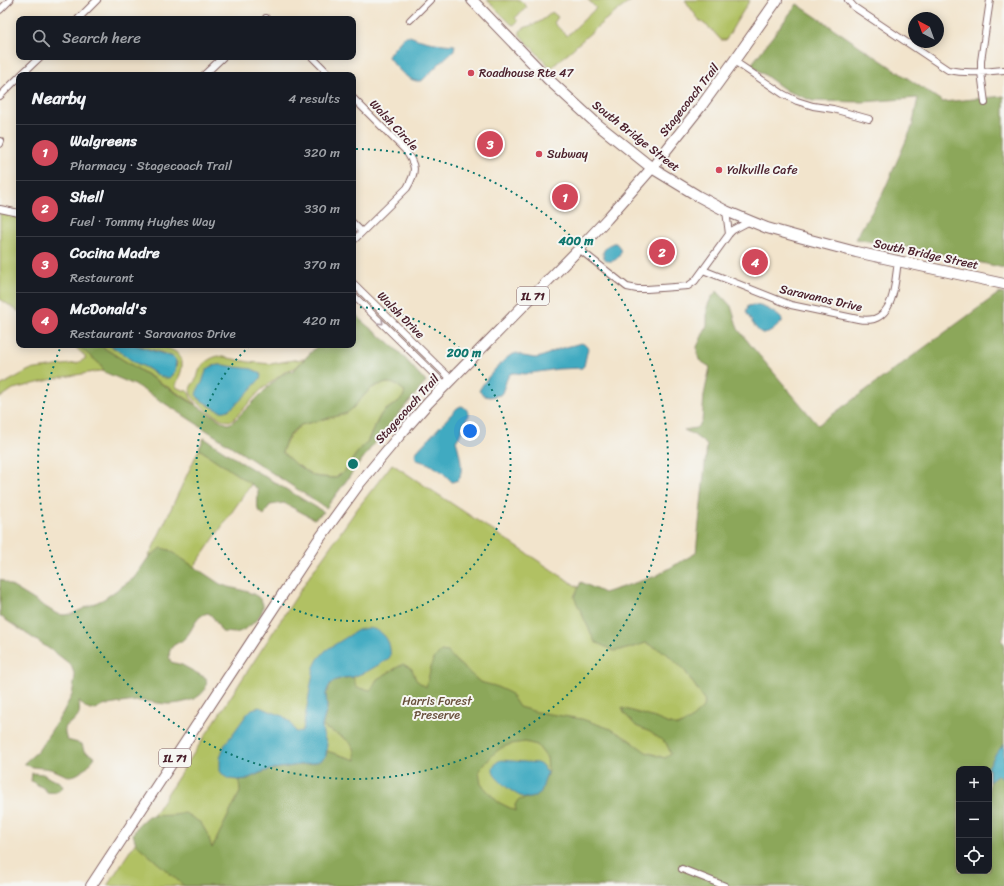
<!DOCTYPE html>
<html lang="en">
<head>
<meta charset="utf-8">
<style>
	body { margin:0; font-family:Sriracha,sans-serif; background:#242831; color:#f1f3f6 }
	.controls { position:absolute; right:12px; bottom:12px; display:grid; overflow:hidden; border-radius:8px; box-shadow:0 2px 10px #0003 }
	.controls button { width:36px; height:36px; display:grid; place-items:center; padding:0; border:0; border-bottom:1px solid #363941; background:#171b24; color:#f1f3f6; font:20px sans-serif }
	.compass { position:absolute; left:908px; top:12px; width:36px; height:36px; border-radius:50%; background:#171b24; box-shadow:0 2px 10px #0003; rotate:319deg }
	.you { position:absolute; left:470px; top:431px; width:14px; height:14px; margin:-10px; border:3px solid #fff; border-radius:50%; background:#1a73e8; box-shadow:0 0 0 6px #1a73e833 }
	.badge { display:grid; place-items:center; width:26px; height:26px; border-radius:50%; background:#d1495b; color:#fff; font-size:13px; font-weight:700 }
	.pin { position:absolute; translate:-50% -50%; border:2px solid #fff; box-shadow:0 1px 4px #0006 }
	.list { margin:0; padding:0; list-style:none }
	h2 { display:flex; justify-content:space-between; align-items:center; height:52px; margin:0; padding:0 16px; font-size:17px }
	h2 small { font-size:13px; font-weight:400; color:#9ea1a6 }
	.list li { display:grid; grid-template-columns:26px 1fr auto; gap:12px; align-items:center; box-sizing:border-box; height:56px; padding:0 16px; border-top:1px solid #363941 }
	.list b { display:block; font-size:15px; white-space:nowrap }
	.list p { margin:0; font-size:13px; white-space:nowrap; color:#9ea1a6 }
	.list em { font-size:13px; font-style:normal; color:#9ea1a6 }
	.icon { flex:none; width:22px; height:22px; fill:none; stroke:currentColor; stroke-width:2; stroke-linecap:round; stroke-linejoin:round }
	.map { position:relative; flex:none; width:1004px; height:886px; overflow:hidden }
	.search { position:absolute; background:#171b24; box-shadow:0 2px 10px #0003; left:16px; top:16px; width:340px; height:44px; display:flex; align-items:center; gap:10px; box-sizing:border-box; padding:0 14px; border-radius:8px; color:#9ea1a6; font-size:15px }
	.panel { position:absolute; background:#171b24; box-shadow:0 2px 10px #0003; left:16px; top:72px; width:340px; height:276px; border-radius:8px }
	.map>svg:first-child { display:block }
	.green { fill:#b1c164; stroke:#7e7048; fill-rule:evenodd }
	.forest { fill:#8ca75a; stroke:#6b6342; fill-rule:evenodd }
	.water { fill:#41aac1; stroke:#466476 }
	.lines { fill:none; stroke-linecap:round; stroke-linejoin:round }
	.minor-casing { stroke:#856463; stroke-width:8 }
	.primary-casing { stroke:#856463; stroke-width:12 }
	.trunk-casing { stroke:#856463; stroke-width:12 }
	.minor { stroke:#fff; stroke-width:6 }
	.primary { stroke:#fff; stroke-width:10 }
	.trunk { stroke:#fff; stroke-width:10 }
	.oneway { stroke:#ae9aa0 }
	.ring { fill:none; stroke:#0f766e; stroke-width:2; stroke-dasharray:2 4 }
	.poi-dot { fill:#d1495b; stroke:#f6f6f2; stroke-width:1.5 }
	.labels { text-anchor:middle; stroke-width:4; stroke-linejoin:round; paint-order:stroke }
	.shield { fill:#f6f6f2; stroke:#7e6067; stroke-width:1 }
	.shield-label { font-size:11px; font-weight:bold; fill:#4a1f2b }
	.poi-label { font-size:12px; fill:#4a1f2b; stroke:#f6f6f2; text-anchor:start }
	.street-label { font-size:12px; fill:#4a1f2b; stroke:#f6f6f2 }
	.park-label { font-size:12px; fill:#69503c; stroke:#f6f6f2 }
	.centre { fill:#0f766e; stroke:#f6f6f2; stroke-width:2 }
	.ring-label { font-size:12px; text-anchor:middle; font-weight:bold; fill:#0f766e; stroke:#f6f6f2; stroke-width:4; stroke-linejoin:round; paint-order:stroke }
</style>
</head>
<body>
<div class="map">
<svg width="1004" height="886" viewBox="0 0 1004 886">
	<rect width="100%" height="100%" fill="#f6f6f2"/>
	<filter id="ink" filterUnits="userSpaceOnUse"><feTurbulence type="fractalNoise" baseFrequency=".025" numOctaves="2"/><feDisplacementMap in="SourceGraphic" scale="8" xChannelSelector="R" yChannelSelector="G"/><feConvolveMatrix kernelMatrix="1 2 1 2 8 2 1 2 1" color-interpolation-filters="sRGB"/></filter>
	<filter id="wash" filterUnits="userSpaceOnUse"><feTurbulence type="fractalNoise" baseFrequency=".012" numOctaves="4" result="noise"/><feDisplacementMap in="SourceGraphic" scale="16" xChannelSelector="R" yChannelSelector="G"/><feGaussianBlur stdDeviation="0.9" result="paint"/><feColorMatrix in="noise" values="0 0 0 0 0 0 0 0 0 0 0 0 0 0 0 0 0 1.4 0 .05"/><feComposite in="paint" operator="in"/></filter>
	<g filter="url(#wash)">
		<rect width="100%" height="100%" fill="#f2e4cc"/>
		<path class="green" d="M487,0H520L527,7L515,18L518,21L514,25L511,24Z
			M588,0H632L604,21L551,68L520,35V31C524,27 530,26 535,24C542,21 547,17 552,12L558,17L554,23L567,36L596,8Z
			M685,0H750L735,24L726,40H721L711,29L699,20Z
			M0,212L19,216V312L0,299Z
			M73,345H77L88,353L101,365L104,372L100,371L58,378L13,389L0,398V386L29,370L77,363L85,359V356Z
			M99,345H109L122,353L134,362L147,368L158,375H172L175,371L177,363L173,357L157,351L135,345C149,345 184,344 182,366C182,372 178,379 176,385V387L180,389L187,391L189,393L191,398L197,405Z
			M218,356L249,362L271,364L293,360L304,359L295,368L286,371L261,390L234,419C232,420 231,421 229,421C221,422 194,402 191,394C188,387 194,383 197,378C198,375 198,374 199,371C202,363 210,358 218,356ZM219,365C225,365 230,367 236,368C243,369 250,369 257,371L220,411L208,405L198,398L206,372L212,366Z
			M387,383C396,383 399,386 405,392L403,397L399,401L383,412L380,416L367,442L356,454L345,471L341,474L335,478L321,477L314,476L294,463L282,452C286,440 290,434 301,425L362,398L370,389L378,385Z
			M199,449L252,483L194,567L169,550L148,558Z
			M392,464L691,662L915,886H107L313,571L357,509Z"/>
		<path class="forest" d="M797,4L943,102L1004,96V268L929,251L855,239L882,195L912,127L918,98L863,102L813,101L787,91L751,65Z
			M717,291L731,306L738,329L753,348L818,425L999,293L1004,294V634L1001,640L1004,643V886H184L136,844L133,834L138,825L148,816L174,815L185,813L201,823L208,835L212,848L240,792L239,780L247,779L260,773L273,769L313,763L326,756L327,751L356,760C355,756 355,751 354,748C347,736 332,733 322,726L327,708L326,694L331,683L336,680L343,678L353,677L357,688L371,690L377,679L403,664L412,669L416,680L426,687L433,659L441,651L448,652L456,661L480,682L495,686L510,693L519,707L537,712L582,719L611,729L628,739L646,752L665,758L671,754L666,743L650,732L636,726L624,713L622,708L655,718L667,723L678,726L690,720L702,709L705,701L685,671L666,653L646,643L627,649L614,651L595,642L574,597L581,582L604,593L656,576L696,553L707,445L694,435L684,430L696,428L702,422L704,395L710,367L699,360L697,347L707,325V307L711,298ZM525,742L537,745L547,758L548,770L545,780L532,797L518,800L515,805L516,811L498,802L481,784L479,770C488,762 494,750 506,746C512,743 519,743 525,742ZM959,769H989V871H959Z
			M353,311L365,324L389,343L400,353L426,382L379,437L326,508L180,413L137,386L104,372L101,365L77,345H99L223,422L228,424L231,423L236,419L264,391L281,375L287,372L293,371L318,345H353ZM387,383C396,383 399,386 405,392L403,397L399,401L383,412L380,416L367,442L356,454L345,471L341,474L335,478L321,477L314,476L294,463L282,452L286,441L293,431L301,425L337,416L347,413L352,409L370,389L378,385Z
			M204,438L244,464L324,512L314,519L284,503L270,505L264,515L258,510C257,503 258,496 258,489L199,449Z
			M161,548L169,550L220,584C232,589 249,590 258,597C274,609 248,631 235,633C231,633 226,632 222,632C218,626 214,616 208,613C195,615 193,631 185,638C182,642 175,643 172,647C168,652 169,658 171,662L182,665L206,678C211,698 183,704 168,704C158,704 148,700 137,701C126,702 114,704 103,706C100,707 95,710 91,710C87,710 82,704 79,701C79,705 80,711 79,714C75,726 59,720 67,740L82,744L84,751L95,757C89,765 77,780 65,775C60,773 55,770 50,769C42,767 31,769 24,763L38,751L62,714L72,695L75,676L71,665L57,654L0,616V579L57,614L64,615L72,614L104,599L134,578L148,558Z
			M32,773L43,774L51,779L60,782L63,787C58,793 54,793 46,792L45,789L31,781Z"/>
		<path class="water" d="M405,36C411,35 415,39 421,40C431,43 443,44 454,45H455L454,50L441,62L423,80C411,86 395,66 388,57L389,54Z
			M613,243H616C631,257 603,271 603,252L607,246Z
			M753,305C763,305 775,312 782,319V322C778,325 774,330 770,332C758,339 751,319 746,312L748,306Z
			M581,343L584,344L588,348L584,366L582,368L558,369L525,374L516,373H512L509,375L507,379L502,393L500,395L490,397L485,396L479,391C483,382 502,360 511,355C513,354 515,354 517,353L523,356L535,358L541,357L559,349Z
			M110,345H135L167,355L173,357L176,361L175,371L169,378H164L158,375L147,368L134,362L122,353Z
			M224,365L235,367L252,369L260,373L261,376L260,379C253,386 234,410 225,411C220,412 215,409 211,406C205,403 200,400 196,395C197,390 199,387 202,383C203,380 204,377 205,374C208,365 216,365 224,365Z
			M461,406C465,406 469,412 469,416C461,424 463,433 456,441C459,450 465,473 458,480L452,482L441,471L429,464L417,460L416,458L415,454L417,451L457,408Z
			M367,628C383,629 392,641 390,657L387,660L368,671L353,677L343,678L336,680L331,683L328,688L326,694L327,708L322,726L323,734L327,744L326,756L322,760L313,763L273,769L260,773L247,779L239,780L229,779L224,776L220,771V758L224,746L247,714L252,709L259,707L283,716L290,722L296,732H301L303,729L314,667L318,659L326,650L358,630Z
			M1004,744V780L998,775L989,782V769H987L995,755Z
			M501,760L537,763L543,766L547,773L541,792C537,795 532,799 527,798C518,798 498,781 494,774C493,772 493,770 493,768L497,762Z"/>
	</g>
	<g filter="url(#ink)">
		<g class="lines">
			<defs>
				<path id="minor" d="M848,0L854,7L948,70C967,74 984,72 1004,70
					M0,10L10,0
					M266,18V19
					M78,19L97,0
					M410,20L430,0
					M312,57L330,75
					M734,61L783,94L797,101L813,106L833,109L869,119
					M21,75L40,57
					M204,75L223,57
					M0,96L19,77
					M353,98L405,150C416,165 417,171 407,188L353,241
					M985,103L981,72V61L990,0
					M0,144L1,141
					M0,209L19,213
					M726,211L729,234
					M353,223L362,232
					M579,249L627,287L637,289H647L688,286L695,281L729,234L733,230L750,221
					M703,270L791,305L858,319C863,320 869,320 874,319C895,312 895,280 898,261
					M353,283L451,379
					M353,295L445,385
					M682,869L725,886"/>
				<path id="primary" d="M91,886L317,542L359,484L399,436L428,403L579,249L607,219L652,168L702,105L734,61L777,0"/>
				<path id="trunk" d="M472,0L548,79L597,124L652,168L698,196L726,211L750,221L767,228L799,237L856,252L1004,284"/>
			</defs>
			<use href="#minor" class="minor-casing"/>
			<use href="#primary" class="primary-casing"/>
			<use href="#trunk" class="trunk-casing"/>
			<use href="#minor" class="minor"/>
			<use href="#primary" class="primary"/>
			<use href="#trunk" class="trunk"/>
		</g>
		<defs><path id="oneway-chevron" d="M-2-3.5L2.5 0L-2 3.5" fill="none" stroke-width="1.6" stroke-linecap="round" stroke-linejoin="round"/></defs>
		<use class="oneway" href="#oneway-chevron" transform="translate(381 322) rotate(44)"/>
	</g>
	<g class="ring">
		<path d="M354 307A157 157 0 1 1 250 346"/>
		<path d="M356 149A315 315 0 1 1 61 346"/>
	</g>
	<g class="poi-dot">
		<circle cx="471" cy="73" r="4"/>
		<circle cx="539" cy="154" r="4"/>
		<circle cx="719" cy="170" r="4"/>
	</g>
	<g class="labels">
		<g class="shield">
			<rect x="517" y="287" width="32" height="18" rx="3"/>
			<rect x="159" y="749" width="32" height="18" rx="3"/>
		</g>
		<g class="shield-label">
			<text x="533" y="300">IL 71</text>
			<text x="175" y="762">IL 71</text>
		</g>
		<g class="poi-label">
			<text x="479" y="77">Roadhouse Rte 47</text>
			<text x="547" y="158">Subway</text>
			<text x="727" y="174">Yolkville Cafe</text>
		</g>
		<g class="street-label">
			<text transform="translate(689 100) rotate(-52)" y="4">Stagecoach Trail</text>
			<text transform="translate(394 125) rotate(47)" y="4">Walsh Circle</text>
			<text transform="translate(636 136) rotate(38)" y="4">South Bridge Street</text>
			<text transform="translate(926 254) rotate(12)" y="4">South Bridge Street</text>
			<text transform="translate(821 298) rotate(13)" y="4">Saravanos Drive</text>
			<text transform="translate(401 315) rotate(45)" y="4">Walsh Drive</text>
			<text transform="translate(407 409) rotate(-48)" y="4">Stagecoach Trail</text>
		</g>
		<g class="park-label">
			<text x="437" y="705">Harris Forest<tspan x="437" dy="14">Preserve</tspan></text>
		</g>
	</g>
	<circle cx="353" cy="464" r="6" class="centre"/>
	<g class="ring-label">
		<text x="576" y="245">400 m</text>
		<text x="464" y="357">200 m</text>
	</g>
</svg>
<div class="controls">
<button>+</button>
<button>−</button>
<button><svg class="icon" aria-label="locate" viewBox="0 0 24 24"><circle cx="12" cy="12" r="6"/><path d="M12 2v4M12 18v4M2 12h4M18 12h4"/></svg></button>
</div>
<svg class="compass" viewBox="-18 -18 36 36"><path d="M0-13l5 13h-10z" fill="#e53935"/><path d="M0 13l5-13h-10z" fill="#9ea1a6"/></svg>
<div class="you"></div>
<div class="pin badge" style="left:565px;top:197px">1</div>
<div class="pin badge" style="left:662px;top:252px">2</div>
<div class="pin badge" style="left:490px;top:144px">3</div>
<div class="pin badge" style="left:755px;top:262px">4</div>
<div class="search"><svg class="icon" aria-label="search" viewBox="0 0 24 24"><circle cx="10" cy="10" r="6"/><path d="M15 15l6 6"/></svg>Search here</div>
<section class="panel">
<h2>Nearby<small>4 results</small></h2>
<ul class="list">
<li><span class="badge">1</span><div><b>Walgreens</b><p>Pharmacy · Stagecoach Trail</p></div><em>320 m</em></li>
<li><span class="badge">2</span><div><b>Shell</b><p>Fuel · Tommy Hughes Way</p></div><em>330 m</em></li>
<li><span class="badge">3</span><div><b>Cocina Madre</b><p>Restaurant</p></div><em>370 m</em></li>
<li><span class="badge">4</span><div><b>McDonald's</b><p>Restaurant · Saravanos Drive</p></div><em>420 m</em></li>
</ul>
</section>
</div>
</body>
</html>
